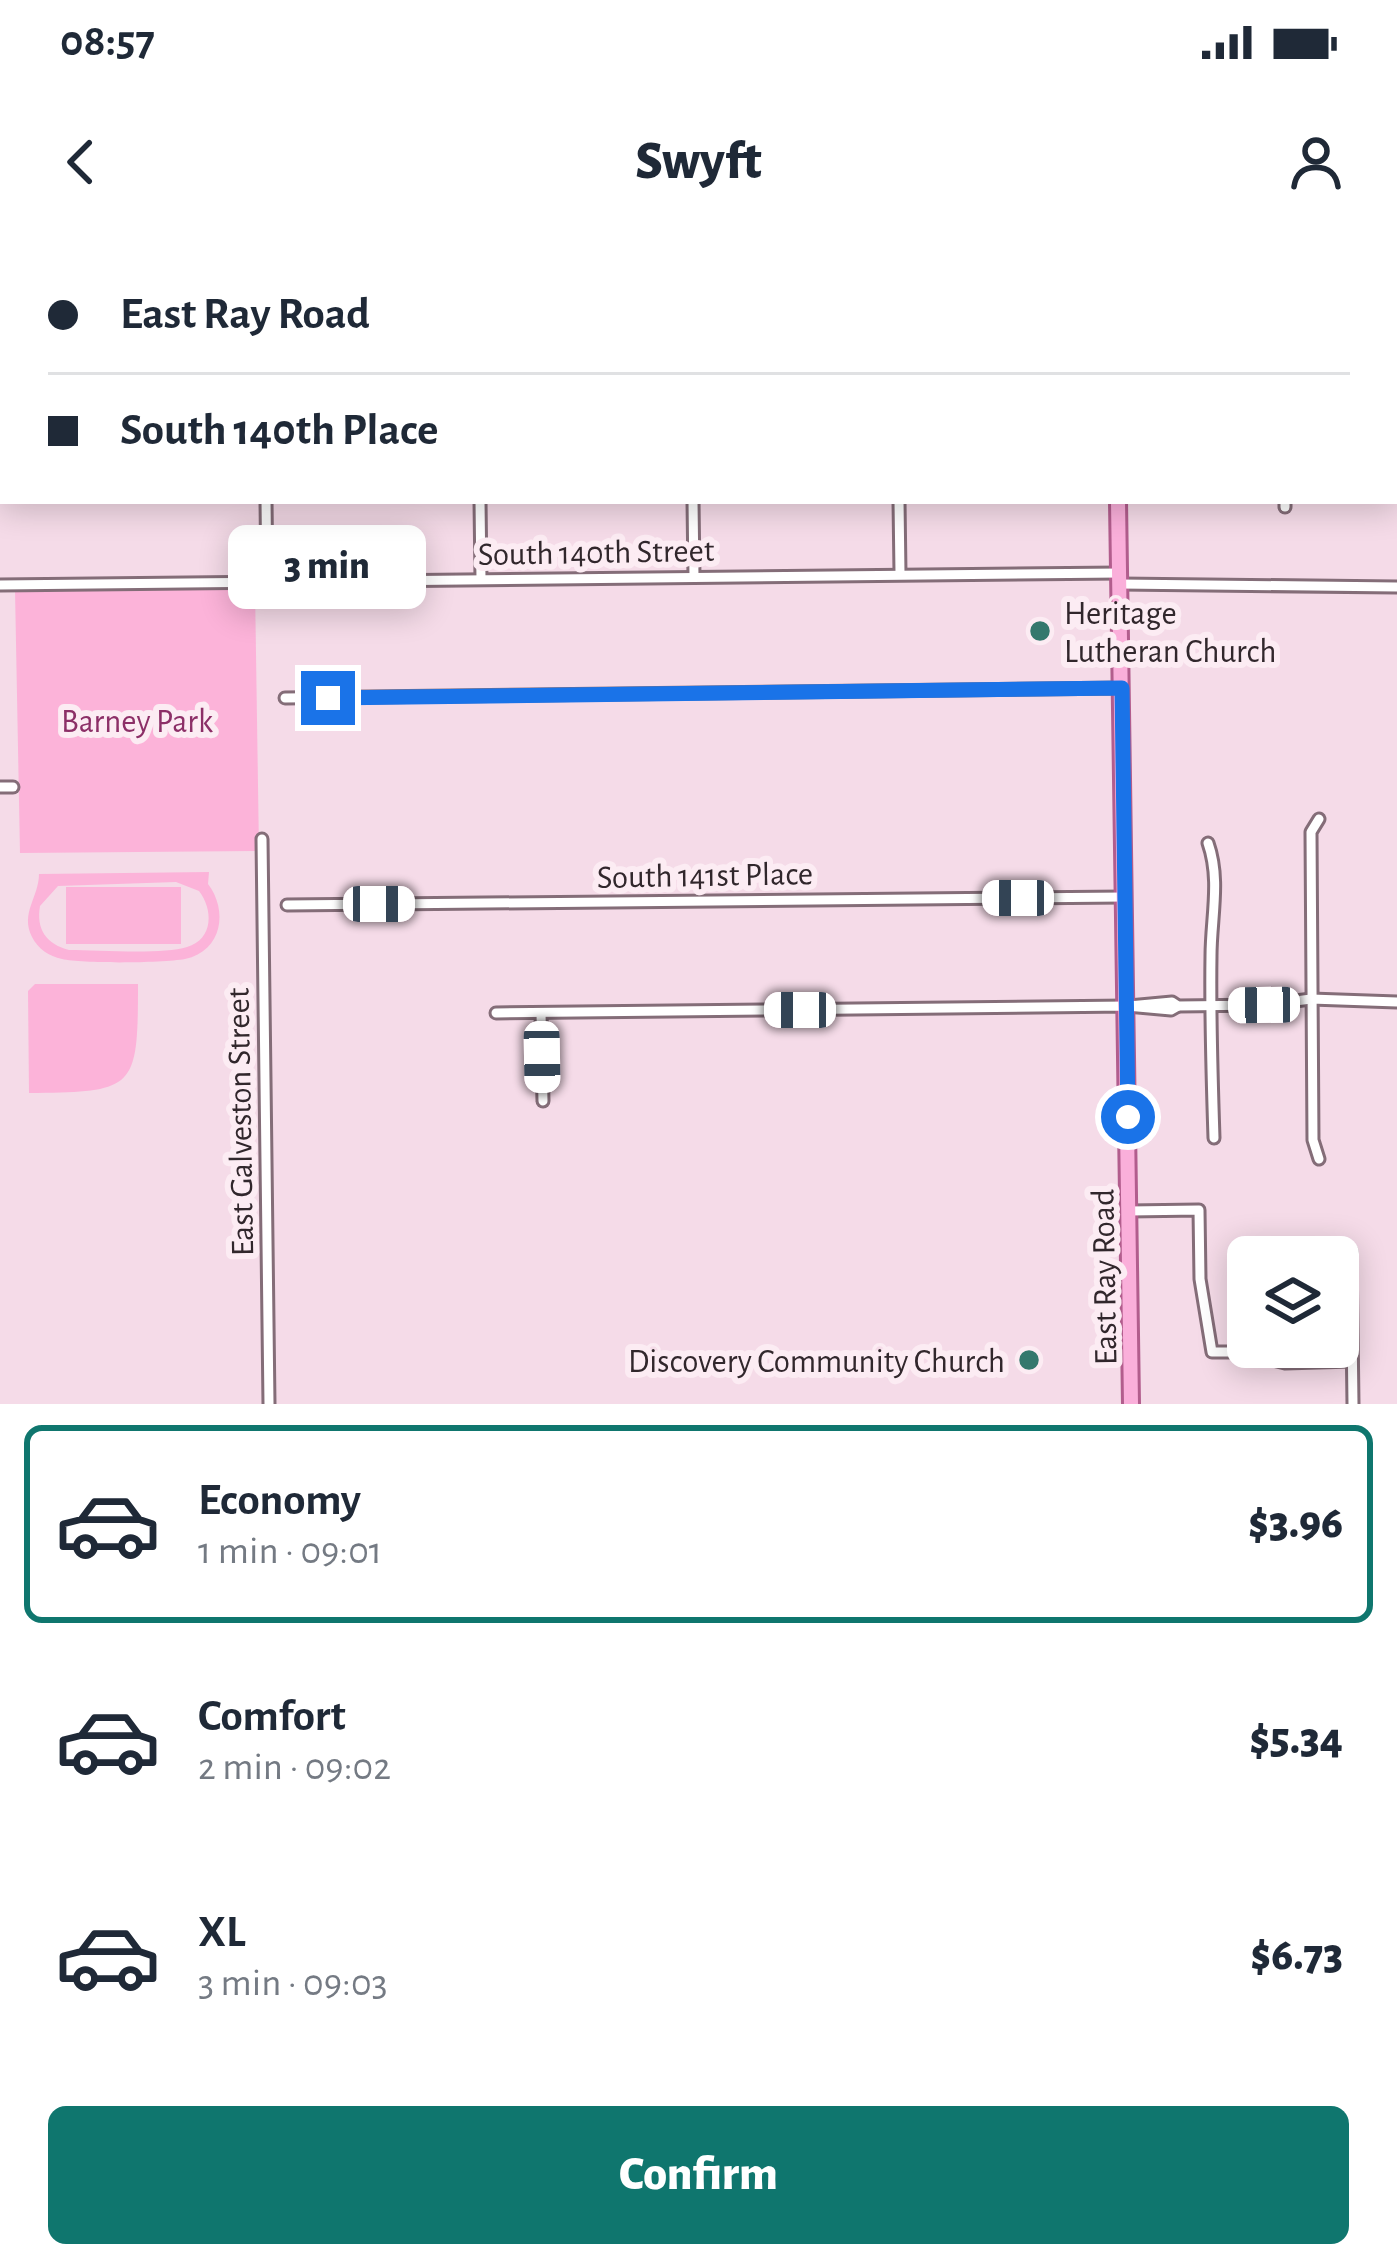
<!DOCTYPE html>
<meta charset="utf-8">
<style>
:root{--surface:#fff;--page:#f2f2f3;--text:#1f2937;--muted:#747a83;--line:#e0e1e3;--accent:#0f766e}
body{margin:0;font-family:"Alegreya Sans",sans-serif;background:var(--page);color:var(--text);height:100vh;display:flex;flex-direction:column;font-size:45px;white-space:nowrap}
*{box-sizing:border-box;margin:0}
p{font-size:39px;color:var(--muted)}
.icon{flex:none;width:66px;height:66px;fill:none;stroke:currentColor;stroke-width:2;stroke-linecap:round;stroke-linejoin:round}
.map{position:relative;height:1164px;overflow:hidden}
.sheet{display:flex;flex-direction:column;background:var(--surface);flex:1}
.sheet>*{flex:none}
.top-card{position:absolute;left:0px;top:0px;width:1398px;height:264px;box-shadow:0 6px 30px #0003;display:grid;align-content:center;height:264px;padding:0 48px;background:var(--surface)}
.buttons{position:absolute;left:1227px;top:996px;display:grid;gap:24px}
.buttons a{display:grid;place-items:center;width:132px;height:132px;border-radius:18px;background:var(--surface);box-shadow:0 6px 30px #0003;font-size:60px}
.end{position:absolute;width:54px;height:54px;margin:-27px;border:15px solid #1a73e8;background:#fff;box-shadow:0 0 0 6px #fff}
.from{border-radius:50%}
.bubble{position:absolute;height:84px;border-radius:18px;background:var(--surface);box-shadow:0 6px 30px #0003;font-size:39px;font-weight:800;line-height:84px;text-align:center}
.car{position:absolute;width:36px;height:72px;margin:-36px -18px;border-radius:15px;box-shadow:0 0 9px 3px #0007;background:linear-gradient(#fff 24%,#345 0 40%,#fff 0 76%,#345 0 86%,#fff 0)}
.top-card b{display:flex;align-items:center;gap:42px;height:114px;font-size:45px}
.top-card b+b{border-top:3px solid var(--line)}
.top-card i{width:30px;height:30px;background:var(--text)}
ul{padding:21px 0 0;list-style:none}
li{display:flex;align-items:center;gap:36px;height:198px;margin:0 24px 18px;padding:0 24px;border:6px solid transparent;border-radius:18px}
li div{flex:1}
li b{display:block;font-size:45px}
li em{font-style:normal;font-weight:800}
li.current{border-color:var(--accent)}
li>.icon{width:108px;height:108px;stroke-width:1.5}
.cta{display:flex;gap:24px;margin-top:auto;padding:24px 48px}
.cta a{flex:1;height:138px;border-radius:18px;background:var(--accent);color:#fff;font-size:48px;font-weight:800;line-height:138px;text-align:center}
.status{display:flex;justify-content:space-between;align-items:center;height:84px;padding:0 60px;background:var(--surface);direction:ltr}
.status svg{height:33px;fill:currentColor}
header{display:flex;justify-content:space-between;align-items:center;height:156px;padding:0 48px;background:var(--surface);font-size:54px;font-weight:800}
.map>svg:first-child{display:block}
</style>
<div class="status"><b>08:57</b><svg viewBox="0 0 49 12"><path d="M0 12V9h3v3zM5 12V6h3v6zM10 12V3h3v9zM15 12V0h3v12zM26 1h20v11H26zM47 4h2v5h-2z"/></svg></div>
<header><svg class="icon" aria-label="back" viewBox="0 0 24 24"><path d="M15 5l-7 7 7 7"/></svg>Swyft<svg class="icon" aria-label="person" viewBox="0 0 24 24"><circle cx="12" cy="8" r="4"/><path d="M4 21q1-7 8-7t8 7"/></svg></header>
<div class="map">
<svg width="1397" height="1164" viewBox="0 0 1397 1164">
<rect width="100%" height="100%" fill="#f5dbe8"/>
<g fill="#fcb3d9" fill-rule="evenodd">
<path d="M255,347l4,264 -239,2 -5,-263z"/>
<path d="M209,632l-1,12c20,26 15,67 -23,75 -22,4 -101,5 -123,0 -13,-3 -24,-10 -30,-22 -12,-24 7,-40 7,-63zM176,642l23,9c14,18 15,48 -12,56 -25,8 -89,3 -118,3 -23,-6 -33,-21 -29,-44l18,-20z"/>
<rect x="66" y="647" width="115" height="57"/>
<path d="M35,744h103c0,106 -3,108 -109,109l-1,-102z"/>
</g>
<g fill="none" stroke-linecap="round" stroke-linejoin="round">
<defs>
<g id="minor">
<path d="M263,0v3"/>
<path d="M477,0v3"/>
<path d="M690,0v3"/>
<path d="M896,0v3"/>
<path d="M1191,0v3"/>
<path d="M1282,0v3"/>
<path d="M1368,0v3"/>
<path d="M1395,119h2"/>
<path d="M1395,225h2"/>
<path d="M266,261l1,82"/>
<path d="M480,261l1,78"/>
<path d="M693,261l1,76"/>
<path d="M899,261l1,72"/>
<path d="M1285,261v6"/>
<path d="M1120,344l277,3"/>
<path d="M0,345l1120,-12"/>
<path d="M285,458l837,-10"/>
<path d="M0,547h13"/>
<path d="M1319,579l-8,13 2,308 6,19"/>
<path d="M262,599l7,565"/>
<path d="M1208,603c13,37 3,75 3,113 -1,61 1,121 3,182"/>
<path d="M287,665l837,-8"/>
<path d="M1129,766l43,-4 6,4 86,-1 47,-6 86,3"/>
<path d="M496,773l631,-7 44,4 7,-4"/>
<path d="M541,773l2,88"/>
<path d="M1129,971l70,-1 1,69 12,73h27l46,11 67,-2"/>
<path d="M1264,1017v-4l87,-2 2,153"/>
</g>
<g id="primary">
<path d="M1117,0v3"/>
<path d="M1118,261l13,903"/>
</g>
</defs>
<use href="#minor" stroke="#846d78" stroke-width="15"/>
<use href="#primary" stroke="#b25d8d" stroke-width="20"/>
<use href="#minor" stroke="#fff" stroke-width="9"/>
<use href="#primary" stroke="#faafda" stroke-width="14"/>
</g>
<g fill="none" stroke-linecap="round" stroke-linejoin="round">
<path stroke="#1a73e8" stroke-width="15" d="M328,458l794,-10 6,429"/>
</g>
<g fill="#34786d" stroke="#fcecf3" stroke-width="4.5">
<circle cx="1040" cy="391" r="12"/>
<circle cx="1029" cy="1120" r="12"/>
</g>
<g text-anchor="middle" stroke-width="12" stroke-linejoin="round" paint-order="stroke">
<g font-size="33" fill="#31272c" stroke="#fcecf3">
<text transform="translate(596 311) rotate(-1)" y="12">South 140th Street</text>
<text transform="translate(705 634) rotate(-1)" y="12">South 141st Place</text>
<text transform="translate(239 882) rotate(-91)" y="12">East Galveston Street</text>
<text transform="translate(1103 1037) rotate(-91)" y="12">East Ray Road</text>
</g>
<g font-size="33" fill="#31272c" stroke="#fcecf3" text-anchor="start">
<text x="1064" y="384">Heritage<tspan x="1064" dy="38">Lutheran Church</tspan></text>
<text x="1005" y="1132" text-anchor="end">Discovery Community Church</text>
</g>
<g font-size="33" fill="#8c2f67" stroke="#fcecf3">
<text x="137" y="492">Barney Park</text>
</g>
</g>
</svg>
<div class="buttons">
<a><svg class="icon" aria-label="layers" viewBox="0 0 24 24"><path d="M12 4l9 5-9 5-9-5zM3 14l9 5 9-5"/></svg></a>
</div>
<i class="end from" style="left:1128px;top:877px"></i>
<i class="end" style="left:328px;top:458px"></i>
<div class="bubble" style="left:228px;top:285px;width:198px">3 min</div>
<i class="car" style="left:1018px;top:658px;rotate:270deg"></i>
<i class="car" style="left:379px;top:664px;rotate:90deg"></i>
<i class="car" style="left:1264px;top:765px;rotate:269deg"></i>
<i class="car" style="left:800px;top:770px;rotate:270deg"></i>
<i class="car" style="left:542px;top:817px;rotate:179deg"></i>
<div class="top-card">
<b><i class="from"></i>East Ray Road</b>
<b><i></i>South 140th Place</b>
</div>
</div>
<section class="sheet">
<ul>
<li class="current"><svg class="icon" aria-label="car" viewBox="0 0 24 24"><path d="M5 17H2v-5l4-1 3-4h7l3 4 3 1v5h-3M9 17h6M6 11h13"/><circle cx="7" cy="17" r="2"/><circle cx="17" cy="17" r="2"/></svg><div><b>Economy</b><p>1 min · 09:01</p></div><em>$3.96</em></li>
<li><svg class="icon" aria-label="car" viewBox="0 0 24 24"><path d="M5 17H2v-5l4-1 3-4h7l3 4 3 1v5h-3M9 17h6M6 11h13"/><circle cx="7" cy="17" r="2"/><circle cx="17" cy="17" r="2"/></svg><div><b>Comfort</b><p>2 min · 09:02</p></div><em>$5.34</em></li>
<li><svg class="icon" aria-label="car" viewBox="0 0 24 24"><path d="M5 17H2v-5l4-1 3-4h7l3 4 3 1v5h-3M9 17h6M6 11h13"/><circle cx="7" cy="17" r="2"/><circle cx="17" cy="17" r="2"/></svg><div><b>XL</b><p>3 min · 09:03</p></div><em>$6.73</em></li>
</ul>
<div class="cta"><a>Confirm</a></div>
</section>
